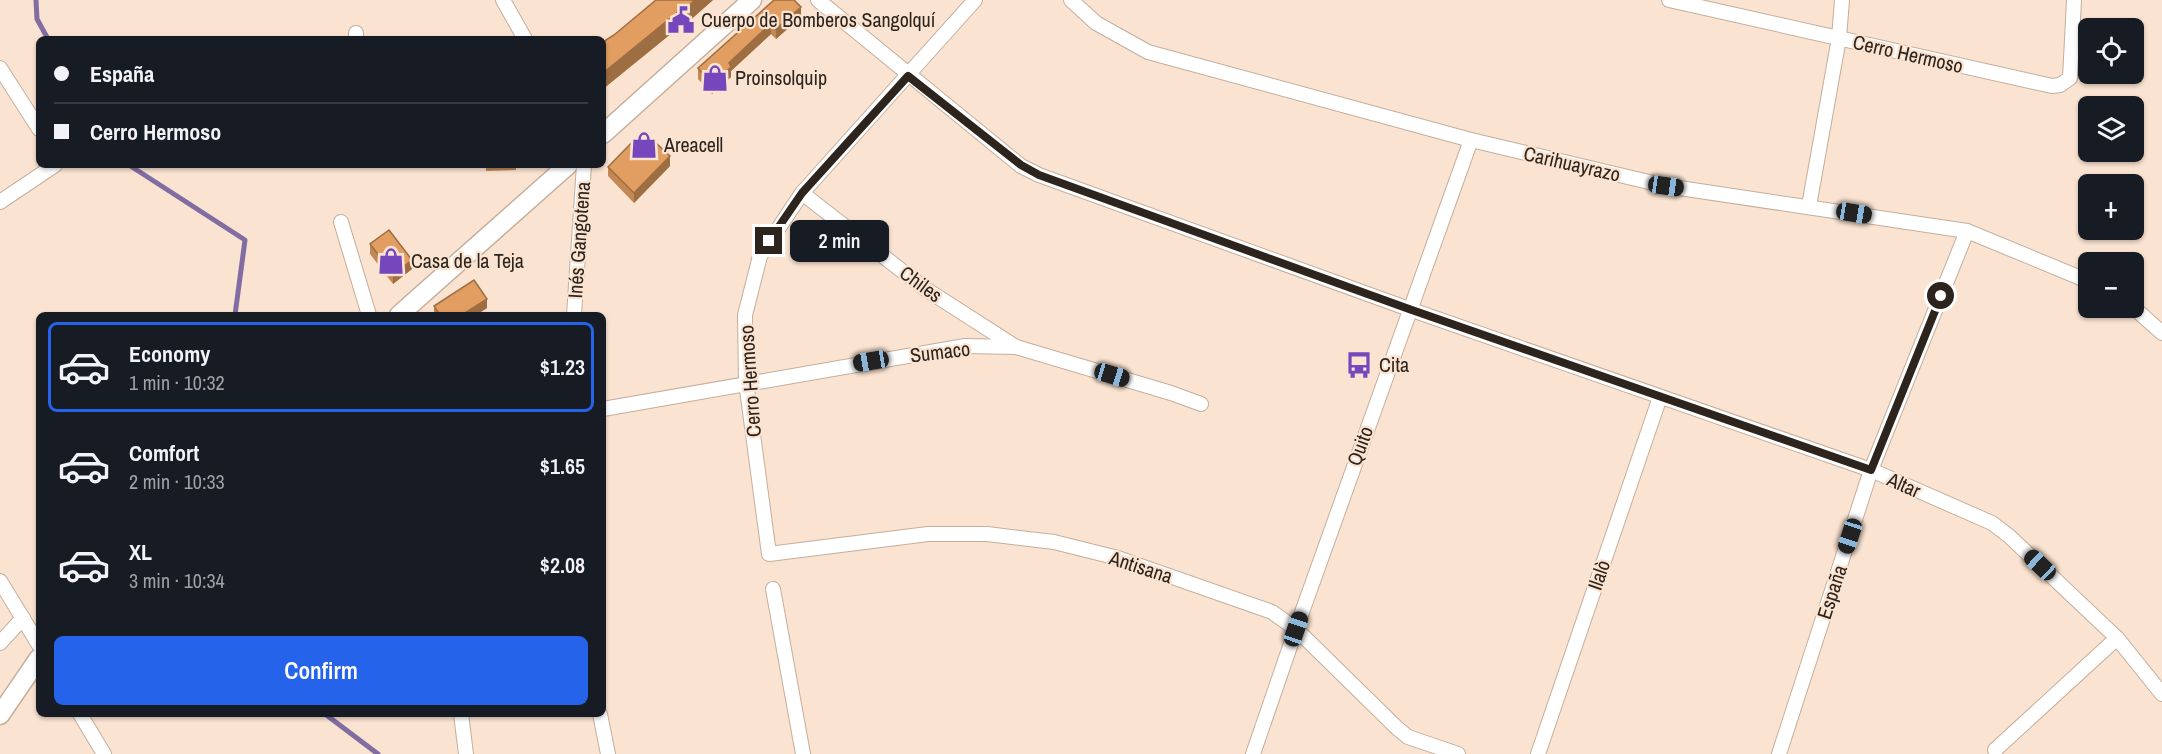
<!DOCTYPE html>
<meta charset="utf-8">
<style>
:root{--surface:#171b24;--page:#242831;--text:#f1f3f6;--muted:#9ea1a6;--line:#363941;--accent:#2563eb}
body{margin:0;font-family:"Archivo Narrow",sans-serif;background:var(--page);color:var(--text);height:100vh;display:flex;flex-direction:column;font-size:22px;white-space:nowrap}
*{box-sizing:border-box;margin:0}
p{font-size:20px;color:var(--muted)}
.icon{flex:none;width:33px;height:33px;fill:none;stroke:currentColor;stroke-width:2;stroke-linecap:round;stroke-linejoin:round}
.map{position:relative;flex:1;overflow:hidden}
.details{position:absolute;left:36px;top:312px;width:570px;height:405px;display:flex;flex-direction:column;background:var(--surface);border-radius:9px;box-shadow:0 2px 4px #0004}
.details>*{flex:none}
.banner{position:absolute;left:36px;top:36px;width:570px;height:132px;border-radius:9px;box-shadow:0 2px 4px #0004;display:grid;align-content:center;height:132px;padding:0 18px;background:var(--surface)}
.fabs{position:absolute;left:2078px;top:18px;display:grid;gap:12px}
.fabs a{display:grid;place-items:center;width:66px;height:66px;border-radius:9px;background:var(--surface);box-shadow:0 2px 4px #0004;font-size:30px}
.end{position:absolute;width:27px;height:27px;margin:-14px;border:8px solid #2d241d;background:#fff;box-shadow:0 0 0 3px #fff}
.from{border-radius:50%}
.bubble{position:absolute;height:42px;border-radius:9px;background:var(--surface);box-shadow:0 2px 4px #0004;font-size:20px;font-weight:600;line-height:42px;text-align:center}
.car{position:absolute;width:18px;height:36px;margin:-18px -9px;border-radius:8px;box-shadow:0 0 4px 2px #0007;background:linear-gradient(#222 24%,#8ab4d8 0 40%,#222 0 76%,#8ab4d8 0 86%,#222 0)}
.banner b{display:flex;align-items:center;gap:21px;height:57px;font-size:22px}
.banner b+b{border-top:2px solid var(--line)}
.banner i{width:15px;height:15px;background:var(--text)}
ul{padding:10px 0 0;list-style:none}
li{display:flex;align-items:center;gap:18px;height:90px;margin:0 12px 9px;padding:0 6px;border:3px solid transparent;border-radius:9px}
li div{flex:1}
li b{display:block;font-size:22px}
li em{font-style:normal;font-weight:600}
li.active{border-color:var(--accent)}
li>.icon{width:54px;height:54px;stroke-width:1.5}
.button{display:flex;gap:12px;margin-top:auto;padding:12px 18px}
.button a{flex:1;height:69px;border-radius:9px;background:var(--accent);color:#fff;font-size:24px;font-weight:600;line-height:69px;text-align:center}
.map>svg:first-child{display:block}
</style>
<div class="map">
<svg width="2162" height="754" viewBox="0 0 2162 754">
<rect width="100%" height="100%" fill="#fae3d1"/>
<g fill="none" stroke-linecap="round" stroke-linejoin="round">
<g stroke="#816da1" stroke-width="5">
<path d="M36,0l1,19 11,20"/>
<path d="M129,165l116,75 -10,75"/>
<path d="M325,714l53,40"/>
</g>
<defs>
<g id="street">
<path d="M503,0l22,39"/>
<path d="M818,0l203,166 18,9 370,134 462,161 121,53 17,13 108,102 45,56"/>
<path d="M975,0l-173,193 -42,63 -15,59 1,67 23,172 159,-20h59l67,8 64,16 154,54 24,17 101,99 11,9 50,17"/>
<path d="M1071,0l25,23 52,29 323,88 195,46 301,45 121,50"/>
<path d="M1669,0l383,86 8,-1 10,-7 4,-78"/>
<path d="M356,33v6"/>
<path d="M0,68l39,61"/>
<path d="M802,193l122,95 92,59"/>
<path d="M0,202l55,-37"/>
<path d="M1809,206l30,-168 3,-38"/>
<path d="M341,222l28,93"/>
<path d="M2133,307l29,26"/>
<path d="M574,315l10,-150"/>
<path d="M603,409l362,-63 51,1 155,46 30,11"/>
<path d="M0,581l39,64"/>
<path d="M773,589l30,165"/>
<path d="M0,643l23,-25"/>
<path d="M80,714l24,40"/>
<path d="M461,714l5,40"/>
<path d="M600,714l8,40"/>
<path d="M1995,750l122,-112"/>
<path d="M1253,754l43,-125 175,-489"/>
<path d="M1538,754l122,-357"/>
<path d="M1779,754l92,-284 96,-239"/>
</g>
<g id="secondary">
<path d="M603,134l149,-134"/>
<path d="M399,315l169,-150"/>
<path d="M0,715l39,-57"/>
</g>
</defs>
<use href="#street" stroke="#c4ae9c" stroke-width="16"/>
<use href="#secondary" stroke="#c4ae9c" stroke-width="21"/>
<use href="#street" stroke="#fff" stroke-width="14"/>
<use href="#secondary" stroke="#fff" stroke-width="18"/>
</g>
<g fill="#c28753">
<path d="M713,0l-34,30 -1,-2 -75,61v-47l11,-7z"/>
<path d="M774,0l27,17 -25,22 -5,-5 -40,37v6l-19,17 -14,-15v-11z"/>
<path d="M486,165h30v5l-30,1z"/>
<path d="M670,166l-36,37 -26,-27v-9z"/>
<path d="M370,244l42,25 -19,15 -23,-30z"/>
<path d="M434,306l53,2 -11,7h-42z"/>
</g>
<g fill="#9e6e43">
<path d="M695,0h18l-34,30v-16z"/>
<path d="M801,7v10l-25,22v-10z"/>
<path d="M678,12v16l-75,61v-16z"/>
<path d="M771,23v11l-40,37v6l-19,17v-10l17,-21z"/>
<path d="M670,156v10l-36,37v-10z"/>
<path d="M412,260v9l-19,15v-10z"/>
<path d="M487,299v9l-11,7h-14z"/>
</g>
<g fill="#e29d60" stroke="#9e6e43" stroke-width="1.5">
<path d="M656,0h39l-16,14 -1,-2 -75,61v-31l11,-7z"/>
<path d="M774,0h20l7,7 -25,22 -5,-6 -42,40 2,4 -19,17 -14,-16z"/>
<path d="M643,131l27,25 -36,37 -26,-26z"/>
<path d="M389,230l23,30 -19,14 -23,-30z"/>
<path d="M474,280l13,19 -25,16h-22l-6,-9z"/>
</g>
<g fill="none" stroke-linecap="round" stroke-linejoin="round">
<path stroke="#2d241d" stroke-width="8" d="M769,241l33,-48 106,-117 113,89 18,10 370,134 462,161 70,-174"/>
</g>
<defs>
<symbol id="civic-bare" viewBox="-9 -9 18 18"><path d="M-.6-6.5H3V-4.5H.6V-3L4-1V1h2V6H-6V1h2V-1L-.6-3ZM-1.2 2.5V6h2.4V2.5Z" fill="#7646bd" stroke="#fae3d1" stroke-width="2.5" paint-order="stroke"/></symbol>
<symbol id="shop-bare" viewBox="-9 -9 18 18"><path d="M-5-2.5h2.3a2.7 3.5 0 0 1 5.4 0H5L5.5 6h-11ZM-1.5-2.5h3a1.5 2.3 0 0 0-3 0Z" fill="#7646bd" stroke="#fae3d1" stroke-width="2.5" paint-order="stroke"/></symbol>
<symbol id="bus-bare" viewBox="-9 -9 18 18"><path d="M-5-6H5V4H4V6H2V4H-2V6H-4V4H-5ZM-3.5-4V0h7V-4ZM-3.5 1.2v1.5H-2V1.2ZM2 1.2v1.5H3.5V1.2Z" fill="#7646bd" stroke="#fae3d1" stroke-width="2.5" paint-order="stroke"/></symbol>
</defs>
<g fill-rule="evenodd">
<use href="#civic-bare" x="662" y="1" width="38" height="38"/>
<use href="#shop-bare" x="696" y="59" width="38" height="38"/>
<use href="#shop-bare" x="625" y="126" width="38" height="38"/>
<use href="#shop-bare" x="372" y="242" width="38" height="38"/>
<use href="#bus-bare" x="1340" y="346" width="38" height="38"/>
</g>
<g text-anchor="middle" stroke-width="4.5" stroke-linejoin="round" paint-order="stroke">
<g font-size="20" fill="#2d241d" stroke="#fae3d1" text-anchor="start">
<text x="701" y="27">Cuerpo de Bomberos Sangolquí</text>
<text x="735" y="85">Proinsolquip</text>
<text x="664" y="152">Areacell</text>
<text x="411" y="268">Casa de la Teja</text>
<text x="1379" y="372">Cita</text>
</g>
<g font-size="20" fill="#2d241d" stroke="#fae3d1">
<text transform="translate(1908 54) rotate(13)" y="7">Cerro Hermoso</text>
<text transform="translate(1572 164) rotate(13)" y="7">Carihuayrazo</text>
<text transform="translate(579 240) rotate(-86)" y="7">Inés Gangotena</text>
<text transform="translate(921 284) rotate(36)" y="7">Chiles</text>
<text transform="translate(940 352) rotate(-7)" y="7">Sumaco</text>
<text transform="translate(750 381) rotate(-94)" y="7">Cerro Hermoso</text>
<text transform="translate(1360 446) rotate(-70)" y="7">Quito</text>
<text transform="translate(1904 485) rotate(24)" y="7">Altar</text>
<text transform="translate(1141 567) rotate(18)" y="7">Antisana</text>
<text transform="translate(1599 575) rotate(-71)" y="7">Ilalò</text>
<text transform="translate(1832 592) rotate(-72)" y="7">España</text>
</g>
</g>
</svg>
<div class="fabs">
<a><svg class="icon" aria-label="locate" viewBox="0 0 24 24"><circle cx="12" cy="12" r="6"/><path d="M12 2v4M12 18v4M2 12h4M18 12h4"/></svg></a>
<a><svg class="icon" aria-label="layers" viewBox="0 0 24 24"><path d="M12 4l9 5-9 5-9-5zM3 14l9 5 9-5"/></svg></a>
<a>+</a>
<a>−</a>
</div>
<i class="end from" style="left:1941px;top:296px"></i>
<i class="end" style="left:769px;top:241px"></i>
<div class="bubble" style="left:790px;top:220px;width:99px">2 min</div>
<i class="car" style="left:1666px;top:186px;rotate:98deg"></i>
<i class="car" style="left:1854px;top:213px;rotate:99deg"></i>
<i class="car" style="left:871px;top:361px;rotate:261deg"></i>
<i class="car" style="left:1112px;top:375px;rotate:107deg"></i>
<i class="car" style="left:1850px;top:536px;rotate:198deg"></i>
<i class="car" style="left:2040px;top:565px;rotate:313deg"></i>
<i class="car" style="left:1296px;top:629px;rotate:19deg"></i>
<div class="banner">
<b><i class="from"></i>España</b>
<b><i></i>Cerro Hermoso</b>
</div>
<section class="details">
<ul>
<li class="active"><svg class="icon" aria-label="car" viewBox="0 0 24 24"><path d="M5 17H2v-5l4-1 3-4h7l3 4 3 1v5h-3M9 17h6M6 11h13"/><circle cx="7" cy="17" r="2"/><circle cx="17" cy="17" r="2"/></svg><div><b>Economy</b><p>1 min · 10:32</p></div><em>$1.23</em></li>
<li><svg class="icon" aria-label="car" viewBox="0 0 24 24"><path d="M5 17H2v-5l4-1 3-4h7l3 4 3 1v5h-3M9 17h6M6 11h13"/><circle cx="7" cy="17" r="2"/><circle cx="17" cy="17" r="2"/></svg><div><b>Comfort</b><p>2 min · 10:33</p></div><em>$1.65</em></li>
<li><svg class="icon" aria-label="car" viewBox="0 0 24 24"><path d="M5 17H2v-5l4-1 3-4h7l3 4 3 1v5h-3M9 17h6M6 11h13"/><circle cx="7" cy="17" r="2"/><circle cx="17" cy="17" r="2"/></svg><div><b>XL</b><p>3 min · 10:34</p></div><em>$2.08</em></li>
</ul>
<div class="button"><a>Confirm</a></div>
</section>
</div>
